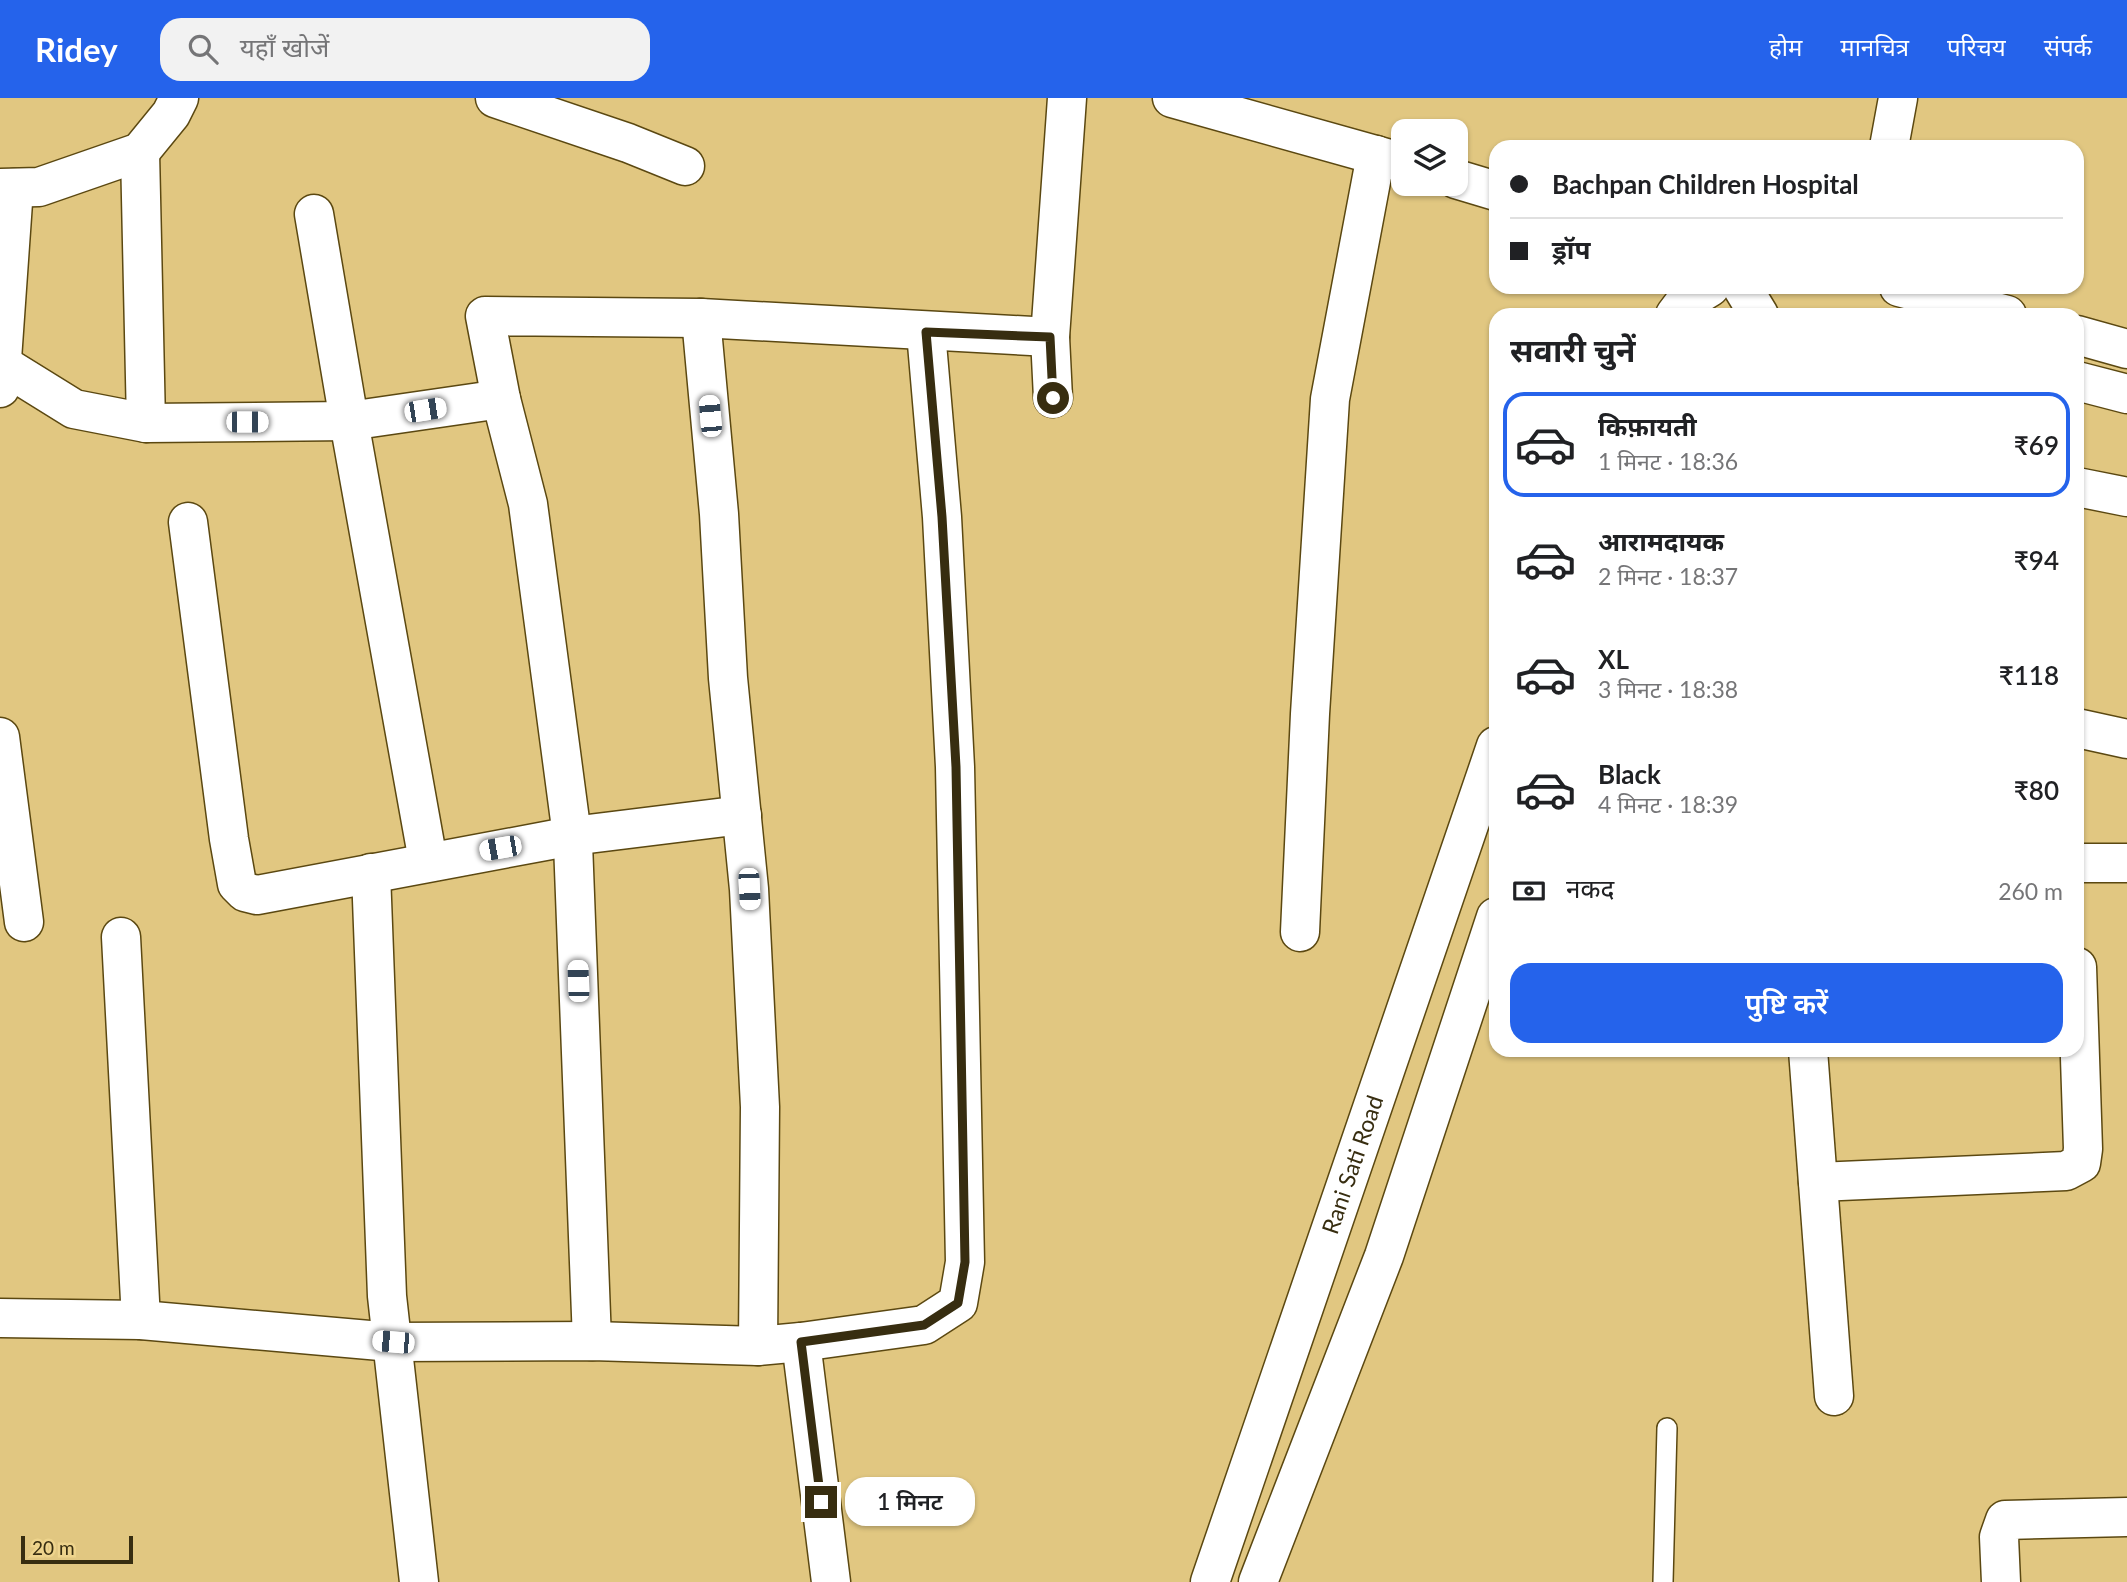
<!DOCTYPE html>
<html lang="hi">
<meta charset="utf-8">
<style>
:root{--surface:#fff;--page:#f2f2f2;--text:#202124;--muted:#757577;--line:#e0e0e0;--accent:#2563eb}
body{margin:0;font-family:Lato,"Noto Sans Devanagari",sans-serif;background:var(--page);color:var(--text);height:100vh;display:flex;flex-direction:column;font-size:26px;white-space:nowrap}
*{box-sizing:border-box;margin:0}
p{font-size:23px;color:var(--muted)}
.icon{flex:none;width:38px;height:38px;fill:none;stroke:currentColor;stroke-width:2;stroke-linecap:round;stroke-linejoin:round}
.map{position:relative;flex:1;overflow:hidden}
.sheet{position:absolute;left:1489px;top:210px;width:595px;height:749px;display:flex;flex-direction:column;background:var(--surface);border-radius:21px;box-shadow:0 2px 5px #0004}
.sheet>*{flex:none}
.hud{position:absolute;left:1489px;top:42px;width:595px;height:154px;border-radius:21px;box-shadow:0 2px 5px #0004;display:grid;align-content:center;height:154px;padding:0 21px;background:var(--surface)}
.fabs{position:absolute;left:1391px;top:21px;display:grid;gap:14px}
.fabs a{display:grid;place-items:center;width:77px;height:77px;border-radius:14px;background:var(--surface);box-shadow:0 2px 5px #0004;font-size:35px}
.scale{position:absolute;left:21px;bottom:18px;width:112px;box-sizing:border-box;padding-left:7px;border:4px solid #372d10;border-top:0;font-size:19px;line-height:24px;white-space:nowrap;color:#372d10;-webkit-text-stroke:5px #eed48d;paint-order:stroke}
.end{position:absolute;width:32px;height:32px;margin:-16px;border:9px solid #372d10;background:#fff;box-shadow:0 0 0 4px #fff}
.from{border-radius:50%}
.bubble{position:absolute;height:49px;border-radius:21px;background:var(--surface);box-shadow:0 2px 5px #0004;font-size:23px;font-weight:600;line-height:49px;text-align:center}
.car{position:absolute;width:21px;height:42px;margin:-21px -10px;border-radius:9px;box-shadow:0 0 5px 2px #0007;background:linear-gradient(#fff 24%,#345 0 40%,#fff 0 76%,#345 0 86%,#fff 0)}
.hud b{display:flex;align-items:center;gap:24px;height:66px;font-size:26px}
.hud b+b{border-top:2px solid var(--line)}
.hud i{width:18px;height:18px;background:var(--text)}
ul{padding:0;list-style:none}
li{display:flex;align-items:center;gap:21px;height:105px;margin:0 14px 10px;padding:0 7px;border:4px solid transparent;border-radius:21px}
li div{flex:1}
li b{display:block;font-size:26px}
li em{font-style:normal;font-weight:600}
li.selected{border-color:var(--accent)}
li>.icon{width:63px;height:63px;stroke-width:1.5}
h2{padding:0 21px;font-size:32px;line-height:84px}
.pay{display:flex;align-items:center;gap:18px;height:77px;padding:0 21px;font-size:26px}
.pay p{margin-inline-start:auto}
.primary-button{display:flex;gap:14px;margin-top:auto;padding:14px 21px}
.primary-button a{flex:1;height:80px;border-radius:21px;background:var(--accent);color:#fff;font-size:28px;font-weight:600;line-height:80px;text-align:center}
header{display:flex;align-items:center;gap:42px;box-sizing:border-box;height:98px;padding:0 35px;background:var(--accent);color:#fff}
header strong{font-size:33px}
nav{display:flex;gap:38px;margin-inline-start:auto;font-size:24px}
.search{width:490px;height:63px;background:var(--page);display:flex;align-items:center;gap:18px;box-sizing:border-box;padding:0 24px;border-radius:21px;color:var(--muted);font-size:26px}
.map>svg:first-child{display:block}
</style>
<header>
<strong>Ridey</strong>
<div class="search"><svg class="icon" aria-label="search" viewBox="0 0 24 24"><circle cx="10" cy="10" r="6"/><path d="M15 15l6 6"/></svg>यहाँ खोजें</div>
<nav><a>होम</a><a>मानचित्र</a><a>परिचय</a><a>संपर्क</a></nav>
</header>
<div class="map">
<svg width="2127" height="1484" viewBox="0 0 2127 1484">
<rect width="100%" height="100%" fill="#e1c781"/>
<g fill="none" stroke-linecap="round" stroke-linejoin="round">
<defs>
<path id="service" d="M1663,1484l4,-154"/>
<g id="minor">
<path d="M495,0l133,45 57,23"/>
<path d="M1889,49l9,-49"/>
<path d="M140,54l6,271"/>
<path d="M0,90l39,-1 101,-35 31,-38 8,-16"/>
<path d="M314,116l38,224 76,423"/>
<path d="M701,220l18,196 9,164 21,211 11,218 -2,239"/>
<path d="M3,267l71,44 72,14 203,-2 152,-22"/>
<path d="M0,290l14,-200"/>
<path d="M1053,300l-3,-61 17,-239"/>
<path d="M2077,389l50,10"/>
<path d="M188,424l41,317 8,45 8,8 12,3 315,-59 170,-21"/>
<path d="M2077,630l50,11"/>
<path d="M0,639l24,185"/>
<path d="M2077,765h50"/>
<path d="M371,775l16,423 32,286"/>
<path d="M1300,834l10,-218 20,-315 46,-244"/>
<path d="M121,839l20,383"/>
<path d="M1808,952l26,346"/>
<path d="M1818,1084l248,-11 15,-8 2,-14 -6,-182"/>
<path d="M0,1220l141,2 251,22 200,-1 166,5 43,-4 123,-17 34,-22 7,-41 -10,-495 -13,-250 -16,-185"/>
<path d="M592,1243l-19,-498 -45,-339 -27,-105 -16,-83 216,2 349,19"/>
<path d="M801,1244l30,240"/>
<path d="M2001,1484l-2,-45 6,-17 122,-3"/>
</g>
<g id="tertiary">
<path d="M1172,0l232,65"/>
<path d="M1456,81l40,12"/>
<path d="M1742,189l17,28"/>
<path d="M1899,189l108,28"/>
<path d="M1675,217l9,-12 26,-16"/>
<path d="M2077,237l50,14"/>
<path d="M2077,283l50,13"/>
<path id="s1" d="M1210,1484l286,-836"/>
<path d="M1258,1484l126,-326 112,-339"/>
</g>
</defs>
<use href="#service" stroke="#5b4811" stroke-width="22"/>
<use href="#minor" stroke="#5b4811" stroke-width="41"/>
<use href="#tertiary" stroke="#5b4811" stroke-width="41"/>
<use href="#service" stroke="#fff" stroke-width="19"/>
<use href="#minor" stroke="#fff" stroke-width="38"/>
<use href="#tertiary" stroke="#fff" stroke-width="38"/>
</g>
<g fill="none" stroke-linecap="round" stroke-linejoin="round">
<path stroke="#372d10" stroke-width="9" d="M821,1404l-20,-160 123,-17 34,-22 7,-41 -9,-495 -14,-250 -16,-185 124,5 3,61"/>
</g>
<g text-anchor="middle" stroke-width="6" stroke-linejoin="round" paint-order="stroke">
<g font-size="23" fill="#372d10" stroke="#eed48d">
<text dy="8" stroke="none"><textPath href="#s1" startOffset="441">Rani Sati Road</textPath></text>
</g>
</g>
</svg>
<div class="fabs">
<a><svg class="icon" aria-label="layers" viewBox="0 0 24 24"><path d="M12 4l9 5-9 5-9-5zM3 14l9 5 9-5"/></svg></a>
</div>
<div class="scale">20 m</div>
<i class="end from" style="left:1053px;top:300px"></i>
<i class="end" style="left:821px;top:1404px"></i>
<div class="bubble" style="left:845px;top:1379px;width:130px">1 मिनट</div>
<i class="car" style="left:425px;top:312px;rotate:81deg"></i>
<i class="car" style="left:710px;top:318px;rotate:355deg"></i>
<i class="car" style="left:247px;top:324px;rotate:90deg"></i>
<i class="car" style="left:500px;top:750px;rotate:260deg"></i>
<i class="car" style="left:749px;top:791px;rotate:177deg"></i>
<i class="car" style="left:578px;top:883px;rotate:358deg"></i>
<i class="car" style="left:393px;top:1244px;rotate:275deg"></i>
<div class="hud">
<b><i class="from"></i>Bachpan Children Hospital</b>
<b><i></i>ड्रॉप</b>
</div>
<section class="sheet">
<h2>सवारी चुनें</h2>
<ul>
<li class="selected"><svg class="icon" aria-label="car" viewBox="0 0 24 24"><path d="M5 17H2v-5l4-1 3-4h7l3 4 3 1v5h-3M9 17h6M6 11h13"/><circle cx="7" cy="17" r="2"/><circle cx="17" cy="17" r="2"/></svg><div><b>किफ़ायती</b><p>1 मिनट · 18:36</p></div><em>₹69</em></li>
<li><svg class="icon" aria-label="car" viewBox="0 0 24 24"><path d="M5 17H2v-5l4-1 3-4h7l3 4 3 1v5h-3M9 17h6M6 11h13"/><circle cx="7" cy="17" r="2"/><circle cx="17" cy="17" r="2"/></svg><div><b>आरामदायक</b><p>2 मिनट · 18:37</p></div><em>₹94</em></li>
<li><svg class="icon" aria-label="car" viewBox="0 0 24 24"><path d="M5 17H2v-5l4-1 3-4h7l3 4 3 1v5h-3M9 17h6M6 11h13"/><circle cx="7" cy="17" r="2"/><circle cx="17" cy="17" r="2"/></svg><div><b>XL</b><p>3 मिनट · 18:38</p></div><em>₹118</em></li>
<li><svg class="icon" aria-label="car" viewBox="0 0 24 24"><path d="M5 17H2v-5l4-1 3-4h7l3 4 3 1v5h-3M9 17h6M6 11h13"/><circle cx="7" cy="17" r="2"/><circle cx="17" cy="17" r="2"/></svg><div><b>Black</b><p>4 मिनट · 18:39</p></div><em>₹80</em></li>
</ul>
<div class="pay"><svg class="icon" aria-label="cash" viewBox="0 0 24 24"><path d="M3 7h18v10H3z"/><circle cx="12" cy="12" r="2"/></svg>नकद<p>260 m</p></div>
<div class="primary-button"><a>पुष्टि करें</a></div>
</section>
</div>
